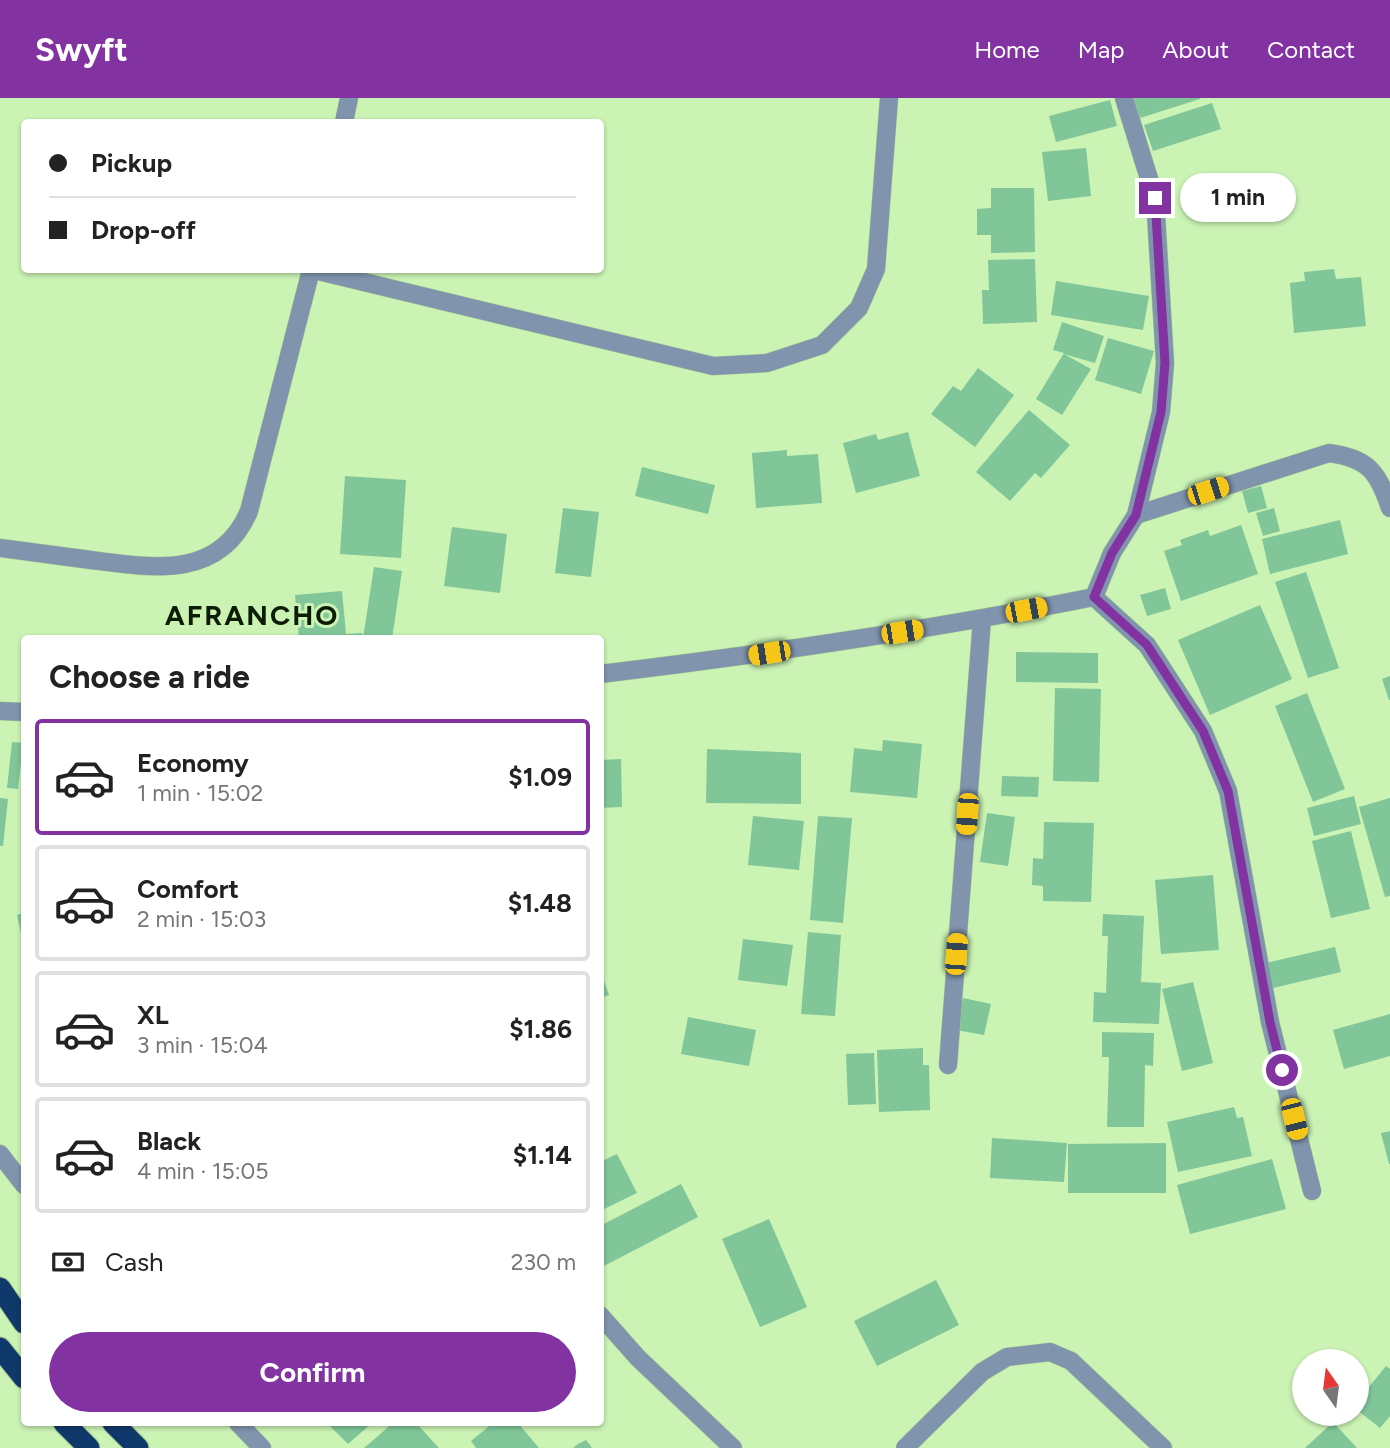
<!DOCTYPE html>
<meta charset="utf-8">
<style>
:root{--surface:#fff;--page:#f2f2f2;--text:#222;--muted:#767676;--line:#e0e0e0;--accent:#8232a1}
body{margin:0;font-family:Figtree,sans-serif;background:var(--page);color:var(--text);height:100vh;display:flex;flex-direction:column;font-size:26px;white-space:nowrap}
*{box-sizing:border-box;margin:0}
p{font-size:23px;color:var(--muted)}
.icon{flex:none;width:38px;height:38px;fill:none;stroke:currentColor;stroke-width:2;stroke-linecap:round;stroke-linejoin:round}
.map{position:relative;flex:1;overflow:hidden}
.drawer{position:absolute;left:21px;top:537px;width:583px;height:791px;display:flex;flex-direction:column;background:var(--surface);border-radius:7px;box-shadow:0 2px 5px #0004}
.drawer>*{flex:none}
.top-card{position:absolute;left:21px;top:21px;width:583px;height:154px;border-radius:7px;box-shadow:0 2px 5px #0004;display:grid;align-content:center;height:154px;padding:0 28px;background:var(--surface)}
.needle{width:46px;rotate:346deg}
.fabs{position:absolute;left:1292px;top:1251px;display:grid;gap:14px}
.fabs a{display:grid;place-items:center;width:77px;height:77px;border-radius:50%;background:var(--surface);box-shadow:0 2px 5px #0004;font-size:35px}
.end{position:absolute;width:32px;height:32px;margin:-16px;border:9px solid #8232a1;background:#fff;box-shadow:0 0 0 4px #fff}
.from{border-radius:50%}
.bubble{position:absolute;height:49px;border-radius:24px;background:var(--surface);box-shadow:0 2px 5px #0004;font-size:23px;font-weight:700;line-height:49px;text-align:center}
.car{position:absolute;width:21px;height:42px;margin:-21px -10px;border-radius:9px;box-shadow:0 0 5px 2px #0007;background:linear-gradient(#f5c518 24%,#345 0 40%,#f5c518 0 76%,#345 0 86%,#f5c518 0)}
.top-card b{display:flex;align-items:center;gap:24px;height:66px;font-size:26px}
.top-card b+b{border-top:2px solid var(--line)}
.top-card i{width:18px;height:18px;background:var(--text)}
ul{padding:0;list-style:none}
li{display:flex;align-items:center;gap:21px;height:116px;margin:0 14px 10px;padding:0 14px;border:4px solid var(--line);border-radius:7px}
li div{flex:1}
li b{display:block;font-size:26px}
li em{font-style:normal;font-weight:700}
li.active{border-color:var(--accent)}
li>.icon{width:63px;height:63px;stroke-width:1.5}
h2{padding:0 28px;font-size:32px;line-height:84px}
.pay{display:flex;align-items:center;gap:18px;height:77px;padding:0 28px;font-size:26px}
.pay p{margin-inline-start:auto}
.primary-button{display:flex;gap:14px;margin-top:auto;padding:14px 28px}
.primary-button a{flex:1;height:80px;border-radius:42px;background:var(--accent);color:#fff;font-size:28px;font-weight:700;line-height:80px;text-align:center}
header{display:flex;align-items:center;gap:42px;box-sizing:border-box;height:98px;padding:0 35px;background:var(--accent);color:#fff}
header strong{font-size:33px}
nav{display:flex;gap:38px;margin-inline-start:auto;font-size:24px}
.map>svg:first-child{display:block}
</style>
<header>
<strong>Swyft</strong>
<nav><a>Home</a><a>Map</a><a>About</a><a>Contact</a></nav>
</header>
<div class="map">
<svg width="1390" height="1350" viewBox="0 0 1390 1350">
<rect width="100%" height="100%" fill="#caf3b4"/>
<g fill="#80c699">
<path d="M1133,0h67v1l-60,19z"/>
<path d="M1110,2l7,26 -61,16 -7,-26z"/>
<path d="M1212,5l9,26 -68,22 -9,-26z"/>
<path d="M1086,50l5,48 -43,5 -6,-49z"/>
<path d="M991,90h43l1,64 -44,1v-18h-14v-26l14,-1z"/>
<path d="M1035,161l2,63 -54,2 -1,-34h7l-1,-30z"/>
<path d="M1334,171l2,10 25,-2 5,49 -72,7 -4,-50 15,-2 -1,-9z"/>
<path d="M1056,183l93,15 -6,34 -92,-15z"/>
<path d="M1062,224l42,14 -9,27 -31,-9 27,15 -29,46 -26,-16 28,-46 -11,-3z"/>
<path d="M1108,240l46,13 -13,43 -46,-14z"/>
<path d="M978,270l36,27 -39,52 -44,-33 22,-28 8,5z"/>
<path d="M1029,312l41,35 -29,33 -6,-5 -25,28 -34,-29z"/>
<path d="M908,334l12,44 -64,17 -13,-50 33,-9 2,6z"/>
<path d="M787,352v6l31,-2 4,49 -66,5 -4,-55z"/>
<path d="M642,369l73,18 -7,29 -73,-18z"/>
<path d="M345,378l61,4 -5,78 -61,-4z"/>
<path d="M1261,388l6,22 -19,5 -6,-22z"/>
<path d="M563,410l36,4 -8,65 -36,-4z"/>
<path d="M1274,410l6,23 -17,5 -7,-23z"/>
<path d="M1340,422l8,34 -78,20 -8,-35z"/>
<path d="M1241,427l17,49 -77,27 -17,-50 18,-6 -2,-5 28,-10 2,6z"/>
<path d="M452,429l55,7 -7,59 -56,-7z"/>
<path d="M374,469l28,4 -10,68 -29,-1z"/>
<path d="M1306,474l33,96 -31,10 -33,-96z"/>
<path d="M1165,490l6,21 -24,7 -7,-21z"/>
<path d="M342,493l4,43 16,-1 1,6h-64l-4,-44z"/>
<path d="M1260,507l32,74 -82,36 -32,-75z"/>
<path d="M1016,554l82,1v30l-82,-1z"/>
<path d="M1390,578v24h-1l-7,-21z"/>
<path d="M1055,590l46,1 -2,93 -46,-1z"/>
<path d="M1307,595l38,96 -32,13 -38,-96z"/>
<path d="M883,642l39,4 -5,54 -67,-6 4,-44 28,3z"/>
<path d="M12,644l11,1 -5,46 -11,-1z"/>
<path d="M707,651l94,4v51l-95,-1z"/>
<path d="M621,661l1,48 -22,1v-48z"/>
<path d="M1002,678l37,1 -1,20 -37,-1z"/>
<path d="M1354,698l7,28 -47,12 -7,-28z"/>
<path d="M0,700l8,1 -5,47h-3z"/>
<path d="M1390,700v98l-5,1 -26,-90z"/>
<path d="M987,715l28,4 -7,49 -28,-4z"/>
<path d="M753,718l51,5 -5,49 -51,-5z"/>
<path d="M818,718l34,2 -9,105 -33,-3z"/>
<path d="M1044,724l50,1 -3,79 -48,-1v-15l-11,-1 1,-27 10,1z"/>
<path d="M1351,733l19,78 -39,9 -19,-77z"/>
<path d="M1213,777l6,75 -58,4 -6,-74z"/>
<path d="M24,815v18l-3,2 -4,-18z"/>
<path d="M1103,816l41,2 -3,66 20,1 -2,41 -66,-2 1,-30 12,1 2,-57h-6z"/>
<path d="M808,834l33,3 -6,81 -34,-2z"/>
<path d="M743,841l50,6 -6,41 -49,-6z"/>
<path d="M1335,849l6,25 -68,16 -7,-25z"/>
<path d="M600,872l9,25 -9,3z"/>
<path d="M1193,884l20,81 -31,8 -20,-82z"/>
<path d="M963,900l28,6 -7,31 -28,-5z"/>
<path d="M1390,916v42l-46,13 -11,-39z"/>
<path d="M688,919l68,13 -7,36 -68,-12z"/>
<path d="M1102,934l52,1 -1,33 -8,-1 -1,62h-37l2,-70h-7z"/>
<path d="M923,950v17h6l1,45 -51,2 -2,-62z"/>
<path d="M874,955l2,51 -28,1 -2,-51z"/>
<path d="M1234,1009l3,11 6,-1 9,39 -74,16 -11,-50z"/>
<path d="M1390,1033v33h-1l-8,-31z"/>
<path d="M992,1040l75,5 -3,39 -74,-4z"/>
<path d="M1166,1045v50h-98v-49z"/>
<path d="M617,1056l20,39 -37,18v-49z"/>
<path d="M1272,1061l14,50 -96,25 -13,-49z"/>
<path d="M681,1086l17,33 -96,50 -2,-41z"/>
<path d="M769,1121l38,88 -47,20 -38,-88z"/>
<path d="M936,1182l23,45 -82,41 -23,-45z"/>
<path d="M1386,1268l4,3v47l-10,12 -24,-19v-6z"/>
<path d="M1333,1324l24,26h-52z"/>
<path d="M327,1325h45l-24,21z"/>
<path d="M393,1325h23l23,25h-75z"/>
<path d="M493,1325h25l21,25h-63l-5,-7z"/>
<path d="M586,1342l6,8h-19l5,-4z"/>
</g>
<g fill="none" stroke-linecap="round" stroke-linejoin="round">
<defs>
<g id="minor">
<path d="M344,24l5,-24"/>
<path d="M314,172l399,96 54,-3 55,-18 37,-37 17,-39 13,-171"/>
<path d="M1136,417l193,-62c39,5 49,19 61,55"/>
<path d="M0,450c30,4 60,8 91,12 61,8 129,20 158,-49l62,-241"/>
<path d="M1094,499l18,-44 24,-38 25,-103 4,-49 -10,-165 -31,-100"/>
<path d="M600,576c166,-20 330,-44 494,-77l53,48 56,86 25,60 42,231 42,169"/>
<path d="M0,613l24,1"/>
<path d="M948,967l34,-446"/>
<path d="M0,1056l24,31"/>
<path d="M600,1217l38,43 95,90"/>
<path d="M238,1325l24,25"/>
<path d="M905,1350l77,-76 25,-15 43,-5 21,9 92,87"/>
</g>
<g id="highway">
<path d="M0,1190l24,35"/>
<path d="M0,1250l24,30"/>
<path d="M64,1325l25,25"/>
<path d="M113,1325l25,25"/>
</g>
</defs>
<use href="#minor" stroke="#a8cc94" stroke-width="19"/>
<use href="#highway" stroke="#a8cc94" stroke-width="23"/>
<use href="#minor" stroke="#8194ad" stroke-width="18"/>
<use href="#highway" stroke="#0f396a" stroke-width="21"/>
</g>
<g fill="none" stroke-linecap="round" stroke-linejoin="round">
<path stroke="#8232a1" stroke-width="9" d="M1155,100l10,165 -4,49 -25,103 -24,38 -18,44 53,48 56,86 25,60 42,231 12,48"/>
</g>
<g text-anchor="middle" stroke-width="6" stroke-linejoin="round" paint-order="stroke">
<g font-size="28" font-weight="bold" letter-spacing="2" fill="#0d1c05" stroke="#caf3b4">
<text x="252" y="527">AFRANCHO</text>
</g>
</g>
</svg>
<div class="fabs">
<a><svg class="needle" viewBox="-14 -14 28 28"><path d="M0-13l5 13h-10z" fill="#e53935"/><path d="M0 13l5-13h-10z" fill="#767676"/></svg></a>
</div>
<i class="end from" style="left:1282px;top:972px"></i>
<i class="end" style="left:1155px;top:100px"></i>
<div class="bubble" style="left:1180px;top:75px;width:116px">1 min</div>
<i class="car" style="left:1208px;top:393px;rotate:72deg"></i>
<i class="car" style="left:1026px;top:512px;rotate:79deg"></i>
<i class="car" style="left:902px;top:534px;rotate:81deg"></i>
<i class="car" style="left:769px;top:555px;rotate:261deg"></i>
<i class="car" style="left:967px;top:716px;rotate:184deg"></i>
<i class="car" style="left:956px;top:856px;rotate:4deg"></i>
<i class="car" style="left:1294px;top:1021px;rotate:166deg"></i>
<div class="top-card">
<b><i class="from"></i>Pickup</b>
<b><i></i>Drop-off</b>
</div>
<section class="drawer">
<h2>Choose a ride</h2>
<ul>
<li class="active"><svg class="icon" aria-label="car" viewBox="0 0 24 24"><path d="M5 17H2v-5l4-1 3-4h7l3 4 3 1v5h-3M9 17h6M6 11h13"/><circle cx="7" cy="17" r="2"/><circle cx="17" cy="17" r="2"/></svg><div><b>Economy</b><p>1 min · 15:02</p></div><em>$1.09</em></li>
<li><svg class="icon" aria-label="car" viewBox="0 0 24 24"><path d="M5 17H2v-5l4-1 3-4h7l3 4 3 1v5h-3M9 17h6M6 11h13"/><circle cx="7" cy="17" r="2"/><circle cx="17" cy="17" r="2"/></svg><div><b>Comfort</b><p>2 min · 15:03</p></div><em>$1.48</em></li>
<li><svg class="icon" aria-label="car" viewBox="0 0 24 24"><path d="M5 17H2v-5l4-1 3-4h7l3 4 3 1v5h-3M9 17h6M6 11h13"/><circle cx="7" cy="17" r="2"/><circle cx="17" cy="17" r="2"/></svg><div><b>XL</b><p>3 min · 15:04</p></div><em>$1.86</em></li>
<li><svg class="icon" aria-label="car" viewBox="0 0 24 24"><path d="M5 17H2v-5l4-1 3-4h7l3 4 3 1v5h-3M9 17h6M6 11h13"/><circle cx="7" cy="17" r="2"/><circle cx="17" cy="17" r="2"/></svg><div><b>Black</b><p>4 min · 15:05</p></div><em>$1.14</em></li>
</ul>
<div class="pay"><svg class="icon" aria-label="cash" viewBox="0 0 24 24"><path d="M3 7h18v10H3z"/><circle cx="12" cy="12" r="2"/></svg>Cash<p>230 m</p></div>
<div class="primary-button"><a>Confirm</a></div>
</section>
</div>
